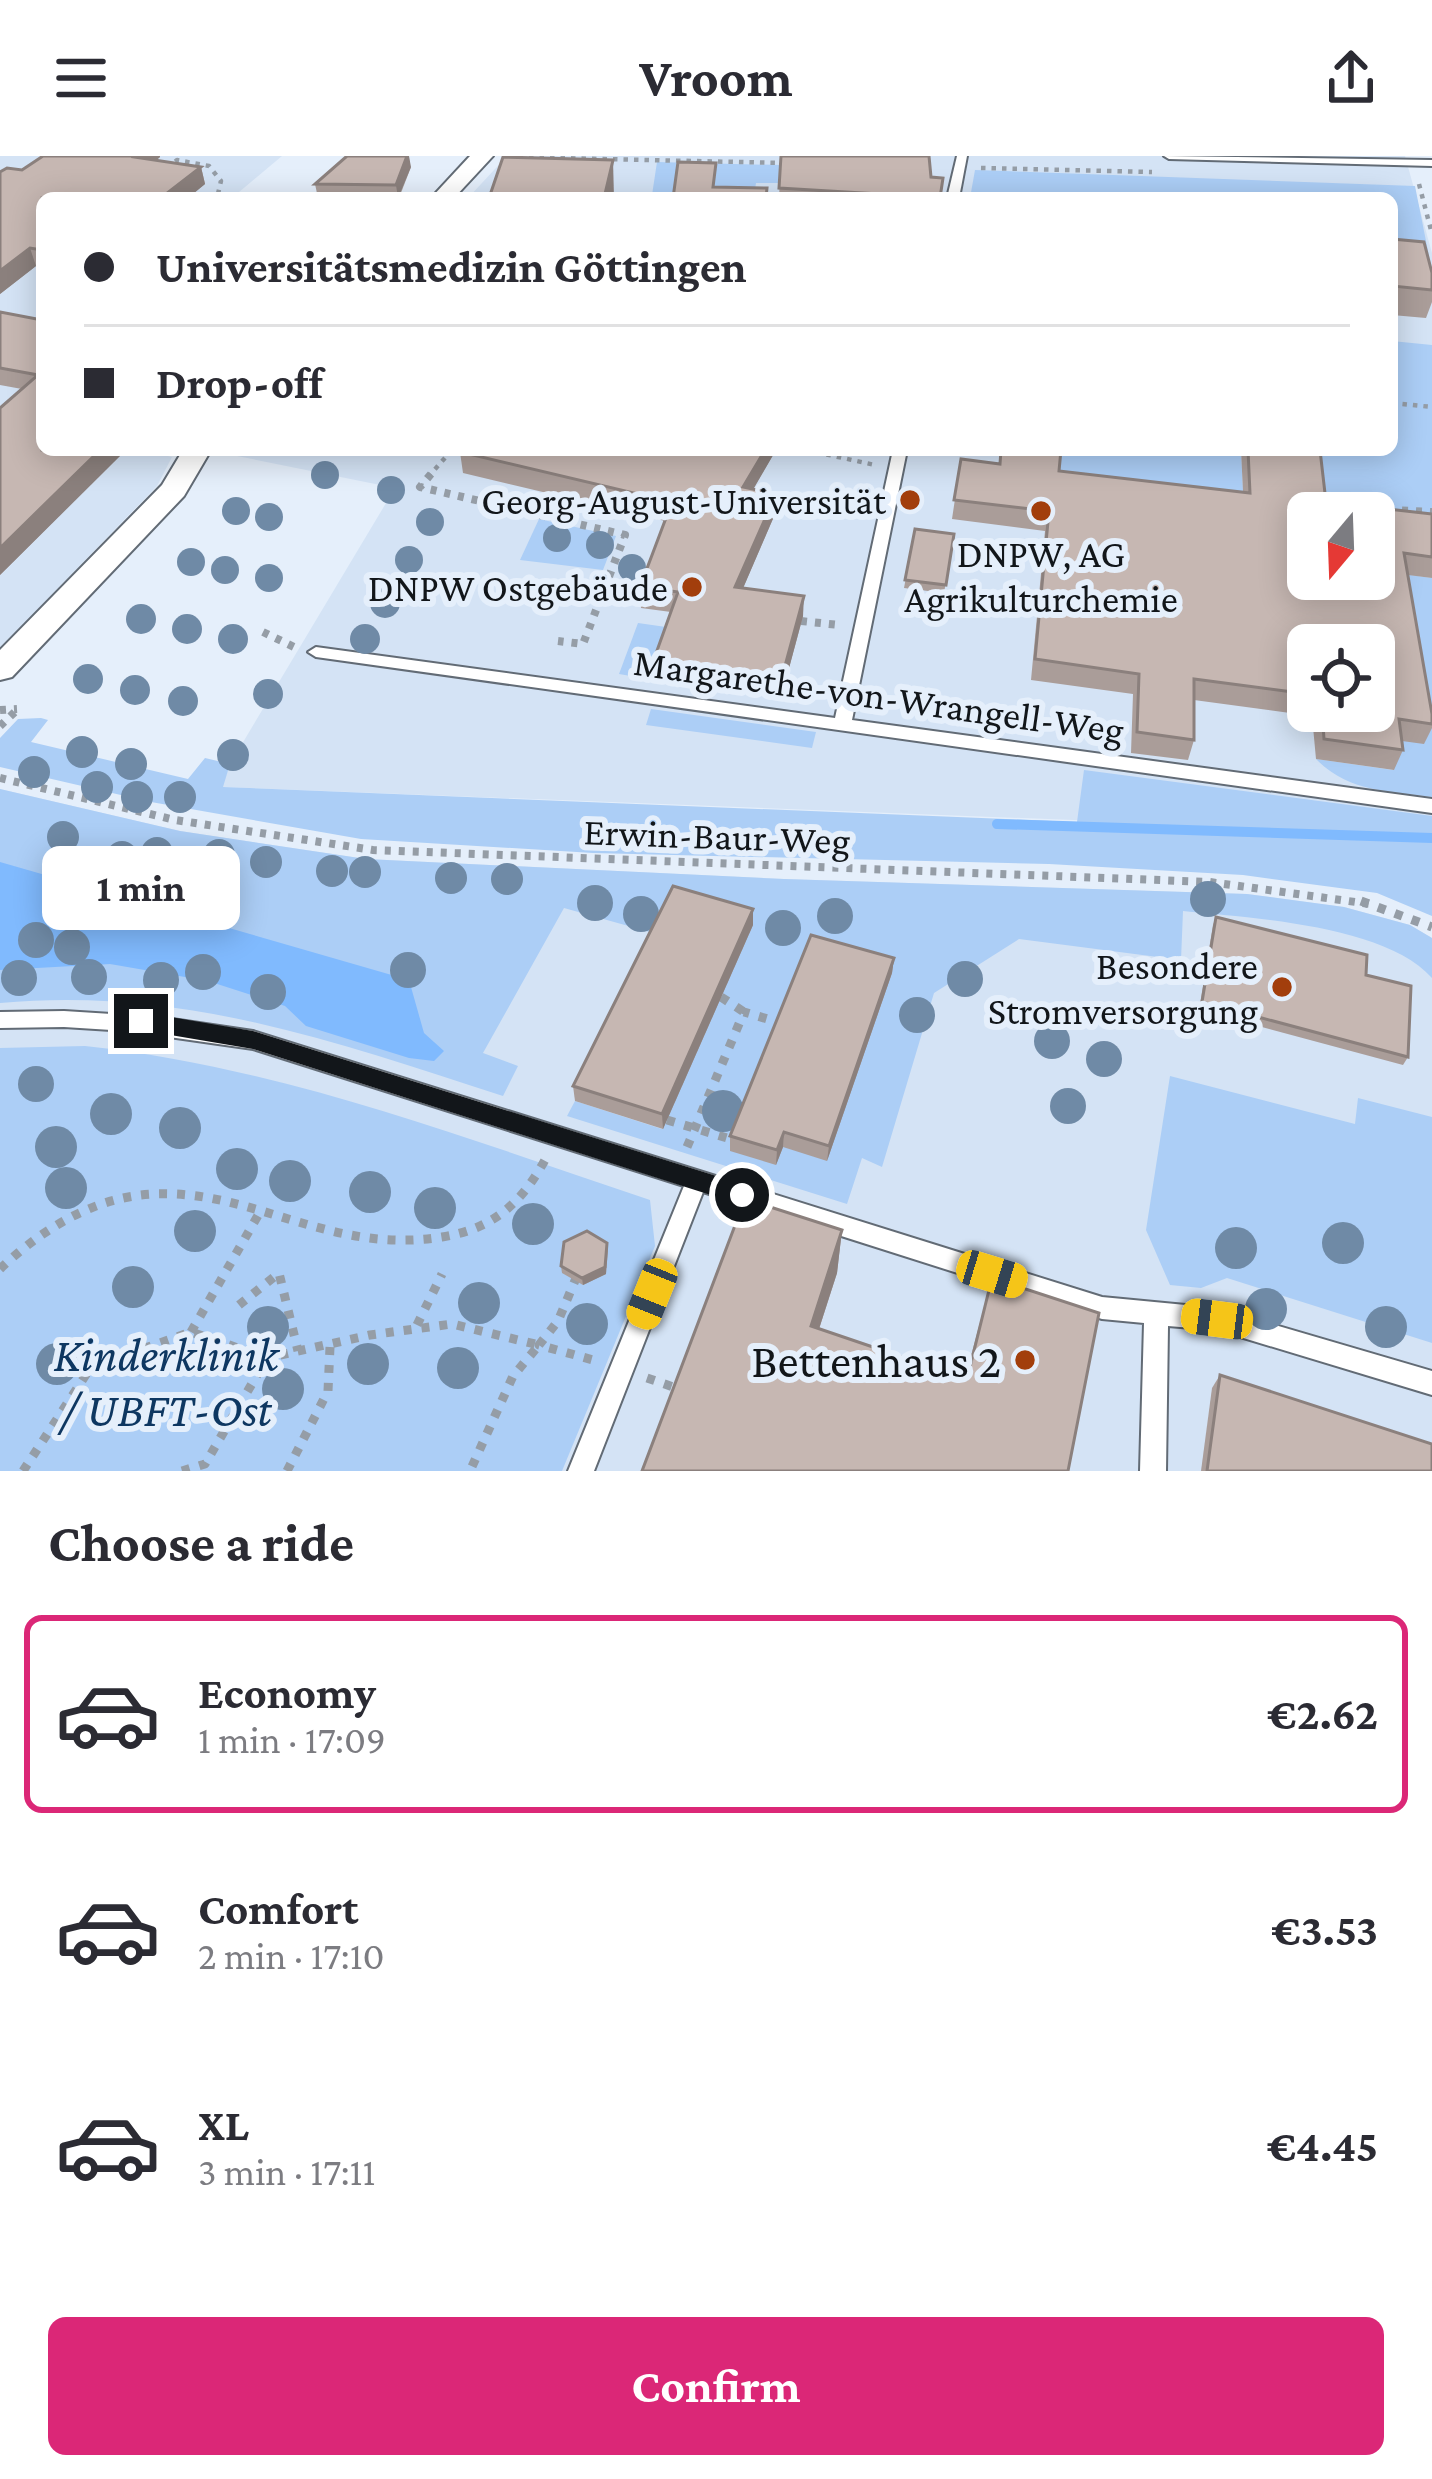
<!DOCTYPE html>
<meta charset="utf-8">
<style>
:root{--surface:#fff;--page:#f2f2f3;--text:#2b2b33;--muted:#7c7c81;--line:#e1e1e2;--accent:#db2777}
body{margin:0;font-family:"Crimson Pro",serif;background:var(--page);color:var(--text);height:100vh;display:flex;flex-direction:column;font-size:45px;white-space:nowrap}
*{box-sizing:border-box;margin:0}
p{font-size:39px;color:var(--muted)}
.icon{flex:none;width:66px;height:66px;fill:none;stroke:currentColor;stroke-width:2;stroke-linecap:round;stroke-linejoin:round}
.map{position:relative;height:1315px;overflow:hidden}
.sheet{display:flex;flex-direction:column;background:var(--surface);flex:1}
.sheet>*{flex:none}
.guide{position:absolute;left:36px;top:36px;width:1362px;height:264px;border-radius:18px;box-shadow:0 6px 30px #0003;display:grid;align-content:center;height:264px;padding:0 48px;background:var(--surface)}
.needle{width:78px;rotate:199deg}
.buttons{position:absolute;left:1287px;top:336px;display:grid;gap:24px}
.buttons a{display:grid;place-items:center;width:108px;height:108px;border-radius:18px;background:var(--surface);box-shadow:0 6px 30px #0003;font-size:60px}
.end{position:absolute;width:54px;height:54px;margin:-27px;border:15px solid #12161a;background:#fff;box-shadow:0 0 0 6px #fff}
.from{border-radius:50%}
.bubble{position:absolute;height:84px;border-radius:18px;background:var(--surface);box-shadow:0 6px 30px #0003;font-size:39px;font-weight:700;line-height:84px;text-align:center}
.car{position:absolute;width:36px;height:72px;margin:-36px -18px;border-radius:15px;box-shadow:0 0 9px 3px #0007;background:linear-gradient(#f5c518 24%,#345 0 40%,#f5c518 0 76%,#345 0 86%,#f5c518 0)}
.guide b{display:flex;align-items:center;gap:42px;height:114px;font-size:45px}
.guide b+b{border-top:3px solid var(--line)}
.guide i{width:30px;height:30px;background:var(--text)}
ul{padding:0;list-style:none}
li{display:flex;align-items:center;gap:36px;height:198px;margin:0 24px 18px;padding:0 24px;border:6px solid transparent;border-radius:18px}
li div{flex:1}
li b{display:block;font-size:45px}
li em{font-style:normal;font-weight:700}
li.on{border-color:var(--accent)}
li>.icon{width:108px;height:108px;stroke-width:1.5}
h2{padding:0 48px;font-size:54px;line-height:144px}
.action{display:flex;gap:24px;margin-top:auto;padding:24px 48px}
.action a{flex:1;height:138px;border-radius:18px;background:var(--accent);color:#fff;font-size:48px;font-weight:700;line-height:138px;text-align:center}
header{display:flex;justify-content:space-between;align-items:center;height:156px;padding:0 48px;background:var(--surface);font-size:54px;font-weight:700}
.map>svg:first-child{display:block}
</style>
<header><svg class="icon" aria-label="menu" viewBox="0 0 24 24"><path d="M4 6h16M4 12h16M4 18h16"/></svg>Vroom<svg class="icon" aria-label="share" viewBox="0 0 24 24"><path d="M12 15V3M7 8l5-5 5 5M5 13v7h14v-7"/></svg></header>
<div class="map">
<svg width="1432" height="1315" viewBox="0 0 1432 1315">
<rect width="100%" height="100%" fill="#e5effb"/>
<g fill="#d4e3f5" fill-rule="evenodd">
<path d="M0,0h282l-50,42h-190v252h103l27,7 -15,29 -157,162z"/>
<path d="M507,0h898l27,97v581l-1210,-47 8,-23 165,-276 -168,-34 3,-4h1162v-252h-924zM1308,357h66v66h-66zM1308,489h66v66h-66z"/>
<path d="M0,633l180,42 186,28 418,20 463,15 97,13 66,18 22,13v533h-1432z"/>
</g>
<g fill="#accef6">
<path d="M657,6l163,4 -39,17h-25l-2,13 -102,-1z"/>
<path d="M975,14l440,16 17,85 -40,-4v-69h-422z"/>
<path d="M1392,185l40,4v190l-58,-22h-56l-7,-63h81z"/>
<path d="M1059,294h182l3,63 -199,-24z"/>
<path d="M539,363l77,17 -13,34 -83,-10z"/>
<path d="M1396,417l36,5v219c-44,-6 -84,-5 -116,-38l77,11z"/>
<path d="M638,467l35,5 -19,52 -35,-6z"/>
<path d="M651,553l165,23 -4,16 -166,-23z"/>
<path d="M41,562l7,2 -17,22 157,37 17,-21 25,6 -7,23 854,35 7,-52 348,46v100l-55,-23 -134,-18 -194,-11 -456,-11 -232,-14 -210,-37 -151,-35v-29l18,-19z"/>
<path d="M0,633l180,42 186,28 418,20 463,15 97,13 66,18 22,13v40c-47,-53 -181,-60 -249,-67l-2,49 -162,-21 -85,54 -52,174 -20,-9 -15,46 -280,-88 8,-15 87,28 -5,-195 -93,-26 -81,145 35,13 -15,30c-168,-54 -322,-110 -503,-93z"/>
<path d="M85,890c195,21 380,92 565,154l5,46 -93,225h-562v-423z"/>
<path d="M1170,920l185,48 3,-26 74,19v226l-205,-65 -26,10 -31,-3 -24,-55z"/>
</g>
<path fill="#80bafe" d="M0,706l409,118 15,53 20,18 -10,10 -25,-3 -103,-32 -21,-20 -77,-25 -98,-17 -110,6z"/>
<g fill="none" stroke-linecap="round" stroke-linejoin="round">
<path stroke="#80bafe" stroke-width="10" d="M997,668l435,14"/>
<defs>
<g id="service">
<path d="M957,0h10l-8,42h-12z"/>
<path d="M1164,0l268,4v6l-263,-7z"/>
<path d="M893,294h14l-55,270 580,79v14l-1116,-156 -8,-5 8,-5 519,71z"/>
<path d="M64,855l95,6 94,14 849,266 115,11 215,63v24l-215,-65 -49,-4 -2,145h-26l4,-148 -42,-4 -399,-127 -109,279h-26l116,-285 -431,-137 -126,-18 -63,-4 -64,1v-16z"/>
</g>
<g id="minor">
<path d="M470,0h23l-39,42h-23z"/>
<path d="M183,294h28l-27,46 -172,181 -12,3v-30l162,-165z"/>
</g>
</defs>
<use href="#service" stroke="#626b75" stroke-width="4"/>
<use href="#minor" stroke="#626b75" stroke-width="4"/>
<g stroke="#959da6" stroke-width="4.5" stroke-dasharray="4.5 6" stroke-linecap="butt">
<path d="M508,1l278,6"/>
<path d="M167,12l10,-8 32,6 12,15 -4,17"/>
<path d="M981,12l171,4"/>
<path d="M1419,28l13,50"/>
<path d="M1392,247l40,4"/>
<path d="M806,294l69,15"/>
<path d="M428,321l24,-27"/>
</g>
<g stroke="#959da6" stroke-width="8" stroke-dasharray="6 8" stroke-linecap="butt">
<path d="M431,318l-11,13 205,48 -42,109 -25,-3"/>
<path d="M1374,353l58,3"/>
<path d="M801,465l38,4"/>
<path d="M263,476l31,15"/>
<path d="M0,554l17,-1"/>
<path d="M0,570l18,-17"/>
<path d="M0,622l175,42 198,30 837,32 160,22"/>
</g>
<g stroke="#959da6" stroke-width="9" stroke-dasharray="8 10" stroke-linecap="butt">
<path d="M1361,745l71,26"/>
<path d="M721,841l23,15"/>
<path d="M667,964l67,20"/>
<path d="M687,991l57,-135 37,11"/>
<path d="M0,1113c42,-40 94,-72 153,-75 101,-5 176,61 289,43 51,-8 80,-34 104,-79"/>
<path d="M577,1120l-19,45 -19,24 54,15"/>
<path d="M239,1149l40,-32 19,78"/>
<path d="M417,1169l25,-51"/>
<path d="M191,1176l69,-120"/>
<path d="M647,1222l32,11"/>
<path d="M23,1315l68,-104 100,-35 76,26 103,-23 82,-11 87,21 -26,31 -43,95"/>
<path d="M182,1315l23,-7 62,-106"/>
<path d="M287,1315l41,-80 2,-44"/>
</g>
<use href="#service" fill="#fff" fill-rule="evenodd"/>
<use href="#minor" fill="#fff" fill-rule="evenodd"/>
</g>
<g fill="#6f8aa6">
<circle cx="325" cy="319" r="14"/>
<circle cx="391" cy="334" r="14"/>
<circle cx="236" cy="355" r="14"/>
<circle cx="269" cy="361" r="14"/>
<circle cx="430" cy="366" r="14"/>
<circle cx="557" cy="382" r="14"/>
<circle cx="600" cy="389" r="14"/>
<circle cx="409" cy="404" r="14"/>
<circle cx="191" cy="406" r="14"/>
<circle cx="632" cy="412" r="14"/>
<circle cx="225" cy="414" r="14"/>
<circle cx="269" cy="422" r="14"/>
<circle cx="385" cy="447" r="15"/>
<circle cx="141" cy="463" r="15"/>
<circle cx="187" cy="473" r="15"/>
<circle cx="233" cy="483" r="15"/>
<circle cx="365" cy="483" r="15"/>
<circle cx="88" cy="523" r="15"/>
<circle cx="135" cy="534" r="15"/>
<circle cx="268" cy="538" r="15"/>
<circle cx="183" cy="545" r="15"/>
<circle cx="82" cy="596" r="16"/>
<circle cx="233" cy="599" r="16"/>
<circle cx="131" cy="608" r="16"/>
<circle cx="34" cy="616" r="16"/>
<circle cx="97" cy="631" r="16"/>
<circle cx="137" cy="641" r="16"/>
<circle cx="180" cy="641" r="16"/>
<circle cx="63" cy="681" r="16"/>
<circle cx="157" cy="697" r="16"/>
<circle cx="219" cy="699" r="16"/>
<circle cx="122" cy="701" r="16"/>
<circle cx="266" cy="706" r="16"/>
<circle cx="332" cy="715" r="16"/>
<circle cx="365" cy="716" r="16"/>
<circle cx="451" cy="722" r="16"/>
<circle cx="507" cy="723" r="16"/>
<circle cx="1208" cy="743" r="18"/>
<circle cx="595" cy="747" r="18"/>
<circle cx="641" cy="758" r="18"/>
<circle cx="835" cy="760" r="18"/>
<circle cx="783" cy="772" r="18"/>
<circle cx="36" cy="784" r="18"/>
<circle cx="72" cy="791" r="18"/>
<circle cx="408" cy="814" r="18"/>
<circle cx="203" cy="816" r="18"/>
<circle cx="89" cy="821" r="18"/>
<circle cx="19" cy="822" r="18"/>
<circle cx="965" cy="823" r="18"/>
<circle cx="161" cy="824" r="18"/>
<circle cx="268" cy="836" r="18"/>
<circle cx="917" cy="859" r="18"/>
<circle cx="1052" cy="885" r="18"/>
<circle cx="1104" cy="903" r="18"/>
<circle cx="36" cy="928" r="18"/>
<circle cx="1068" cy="950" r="18"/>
<circle cx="723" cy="955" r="21"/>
<circle cx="111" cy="958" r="21"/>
<circle cx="180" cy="972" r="21"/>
<circle cx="56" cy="991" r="21"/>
<circle cx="237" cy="1013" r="21"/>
<circle cx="290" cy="1025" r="21"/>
<circle cx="66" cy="1032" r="21"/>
<circle cx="370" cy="1036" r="21"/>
<circle cx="435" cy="1052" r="21"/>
<circle cx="533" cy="1068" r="21"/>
<circle cx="195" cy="1075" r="21"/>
<circle cx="1343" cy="1087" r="21"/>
<circle cx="1236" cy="1092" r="21"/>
<circle cx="133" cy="1131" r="21"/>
<circle cx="479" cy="1147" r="21"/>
<circle cx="1266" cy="1153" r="21"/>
<circle cx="587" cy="1168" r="21"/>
<circle cx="268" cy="1171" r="21"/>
<circle cx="1386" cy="1171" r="21"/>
<circle cx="57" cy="1208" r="21"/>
<circle cx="368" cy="1208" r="21"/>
<circle cx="458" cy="1212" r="21"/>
<circle cx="283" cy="1233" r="21"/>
</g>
<g fill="#aa9d99" fill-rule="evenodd">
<path d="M781,0l150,21 9,21h-161z"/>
<path d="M160,1l-4,4 45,6 4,17 -17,14h-146v69l-6,-1 -36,28 22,-124z"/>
<path d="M411,11l-12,31h-81l-3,-14z"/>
<path d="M1392,83l40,34v29l-6,16 -34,-3z"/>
<path d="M0,156l42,8v130h84l-126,125 22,-186 -22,-4z"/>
<path d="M462,294h314l-23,39 23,5 -1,20 -32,74 60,28 -22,82 -127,-18v-21l17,-47 -30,-4 -1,-21 25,-66 -202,-48 -3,-21z"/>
<path d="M1241,294h79l6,52 106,12v64l-24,-3 24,139v14l-8,16 -22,-3 1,9 -9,20 -78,-11 -4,-43 -118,-16v40l-6,20 -57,-7 2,-59 -102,-14 14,-149 -93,-12 9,-60 282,33zM1308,489l66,66h-66z"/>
<path d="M915,373l39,5 -10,59 -40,-5z"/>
<path d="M753,753v16l-90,204 -88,-28 -2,-15z"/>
<path d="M1216,761l150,58 42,82 -5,8 -204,-55 14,-85z"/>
<path d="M894,802l-2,15 -65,188 -44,-14 -7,18 -46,-14v-15z"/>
<path d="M842,1074l-5,43 -18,56 146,49 27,-100 76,193h-426z"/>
<path d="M608,1094l-2,24 -23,11 -21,-12 -1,-7z"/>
<path d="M1220,1219l212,96h-231l11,-83z"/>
</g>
<g fill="#8b807d">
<path d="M135,0h25v1l-22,17z"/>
<path d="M407,0h2l2,11 -13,31 -2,-13z"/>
<path d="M613,4l1,38h-10z"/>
<path d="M201,11l4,17 -17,14 -22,-4z"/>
<path d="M30,92l6,18 -36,28v-23z"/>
<path d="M100,294h26l-126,125v-27z"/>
<path d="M765,294h11l-33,57v-20z"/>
<path d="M776,338l-1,20 -40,93v-20z"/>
<path d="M804,440l-1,20 -22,82 1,-21z"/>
<path d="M753,753v16l-90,204 -1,-15z"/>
<path d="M894,802l-2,15 -65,188 2,-15z"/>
<path d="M784,976l-1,15 -7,18 1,-15z"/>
<path d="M842,1074l-5,43 -30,93 4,-40z"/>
<path d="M607,1087l-1,31 -23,11 -1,-7z"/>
</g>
<g fill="#c6b7b2" stroke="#8b807d" stroke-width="3" fill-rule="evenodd">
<path d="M43,0h92l-1,1 67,10 -35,27 18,4h-142v52l-12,-2 -30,23v-99l7,-4 15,2z"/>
<path d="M347,0h60l-11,29 -81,-1z"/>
<path d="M781,0h148l2,21 12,1 -3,20h-63l1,-4 -99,-6z"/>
<path d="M503,1l110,3 -9,38h-115z"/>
<path d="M678,6l38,1 -3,24 54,1 -1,10h-93z"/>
<path d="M1392,83l32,3 8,31v17l-40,-4z"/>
<path d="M0,156l42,8v130h58l-100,98v-140l38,-33 -38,-7z"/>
<path d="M462,294h303l-22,37 33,7 -41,93 69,9 -22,81 -128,-18 24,-67 -38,-5 32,-85 -212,-50z"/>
<path d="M1001,294h60l-2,21 191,22 -2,-43h72l6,52 106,12v43l-28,-4 28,161v10l-33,-5 4,31 -79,-11 -2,-28h52v-66h-66v49l-114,-15v61l-57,-8 2,-58 -104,-15 14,-148 -95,-11 7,-41 39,5zM1308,357h66v66h-66z"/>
<path d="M915,373l39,5 -8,51 -41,-5z"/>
<path d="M673,730l80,23 -91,205 -89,-28z"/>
<path d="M1216,761l151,38 -1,20 45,11 -3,71 -206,-55z"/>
<path d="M811,779l83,23 -65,188 -45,-14 -7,18 -47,-14z"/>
<path d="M745,1043l97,31 -31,96 156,53 25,-101 107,35 -31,158h-426z"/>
<path d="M587,1075l20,12 -2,24 -23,11 -21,-12 3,-24z"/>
<path d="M1220,1219l212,69v27h-225z"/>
</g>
<path fill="#12161a" d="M141,856l112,19 489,153 12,11 -12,10 -489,-156 -112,-19 -11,-9z"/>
<g fill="#a23e0c" stroke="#e5effb" stroke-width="4.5">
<circle cx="910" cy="344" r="12"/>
<circle cx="1041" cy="355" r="12"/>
<circle cx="692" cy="431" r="12"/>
<circle cx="1282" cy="831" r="12"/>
<circle cx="1025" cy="1204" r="12"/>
</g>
<g text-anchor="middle" stroke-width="12" stroke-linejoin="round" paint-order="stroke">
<g font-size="39" fill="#12161a" stroke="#e5effb" text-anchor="end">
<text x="886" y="358">Georg-August-Universität</text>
<text x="1041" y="411" text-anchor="middle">DNPW, AG<tspan x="1041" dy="45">Agrikulturchemie</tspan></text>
<text x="668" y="445">DNPW Ostgebäude</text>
<text x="1258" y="823">Besondere<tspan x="1258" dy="45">Stromversorgung</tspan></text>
</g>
<g font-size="39" fill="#12161a" stroke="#e5effb">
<text transform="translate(879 539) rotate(8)" y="14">Margarethe-von-Wrangell-Weg</text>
<text transform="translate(717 679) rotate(2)" y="14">Erwin-Baur-Weg</text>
</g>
<g font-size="48" font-style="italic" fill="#0e3761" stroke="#e5effb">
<text x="166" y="1215">Kinderklinik<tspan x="166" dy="55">/ UBFT-Ost</tspan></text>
</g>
<g font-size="48" fill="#12161a" stroke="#e5effb" text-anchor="end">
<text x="1001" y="1221">Bettenhaus 2</text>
</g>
</g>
</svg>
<div class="buttons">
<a><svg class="needle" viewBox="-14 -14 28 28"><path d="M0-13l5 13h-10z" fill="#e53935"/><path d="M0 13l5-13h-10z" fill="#7c7c81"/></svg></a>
<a><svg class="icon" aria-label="locate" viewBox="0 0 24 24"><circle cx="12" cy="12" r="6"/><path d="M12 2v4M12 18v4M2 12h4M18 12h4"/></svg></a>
</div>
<i class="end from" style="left:742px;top:1039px"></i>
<i class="end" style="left:141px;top:865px"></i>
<div class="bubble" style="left:42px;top:690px;width:198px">1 min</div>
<i class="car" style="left:992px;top:1118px;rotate:107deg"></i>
<i class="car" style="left:652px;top:1138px;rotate:202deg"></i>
<i class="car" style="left:1217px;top:1163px;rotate:277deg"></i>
<div class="guide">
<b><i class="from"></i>Universitätsmedizin Göttingen</b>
<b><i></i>Drop-off</b>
</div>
</div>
<section class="sheet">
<h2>Choose a ride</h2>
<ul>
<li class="on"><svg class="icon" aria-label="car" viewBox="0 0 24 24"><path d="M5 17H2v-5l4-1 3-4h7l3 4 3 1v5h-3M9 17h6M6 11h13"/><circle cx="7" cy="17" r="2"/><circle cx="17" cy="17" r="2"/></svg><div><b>Economy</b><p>1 min · 17:09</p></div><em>€2.62</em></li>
<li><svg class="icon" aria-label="car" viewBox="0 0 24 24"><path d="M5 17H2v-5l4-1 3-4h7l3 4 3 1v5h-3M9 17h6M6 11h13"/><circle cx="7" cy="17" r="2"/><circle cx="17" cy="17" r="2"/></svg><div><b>Comfort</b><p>2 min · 17:10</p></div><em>€3.53</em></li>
<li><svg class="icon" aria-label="car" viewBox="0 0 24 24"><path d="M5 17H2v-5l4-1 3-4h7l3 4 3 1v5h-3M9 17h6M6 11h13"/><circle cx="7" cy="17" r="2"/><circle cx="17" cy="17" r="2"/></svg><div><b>XL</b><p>3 min · 17:11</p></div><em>€4.45</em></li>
</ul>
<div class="action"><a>Confirm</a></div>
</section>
